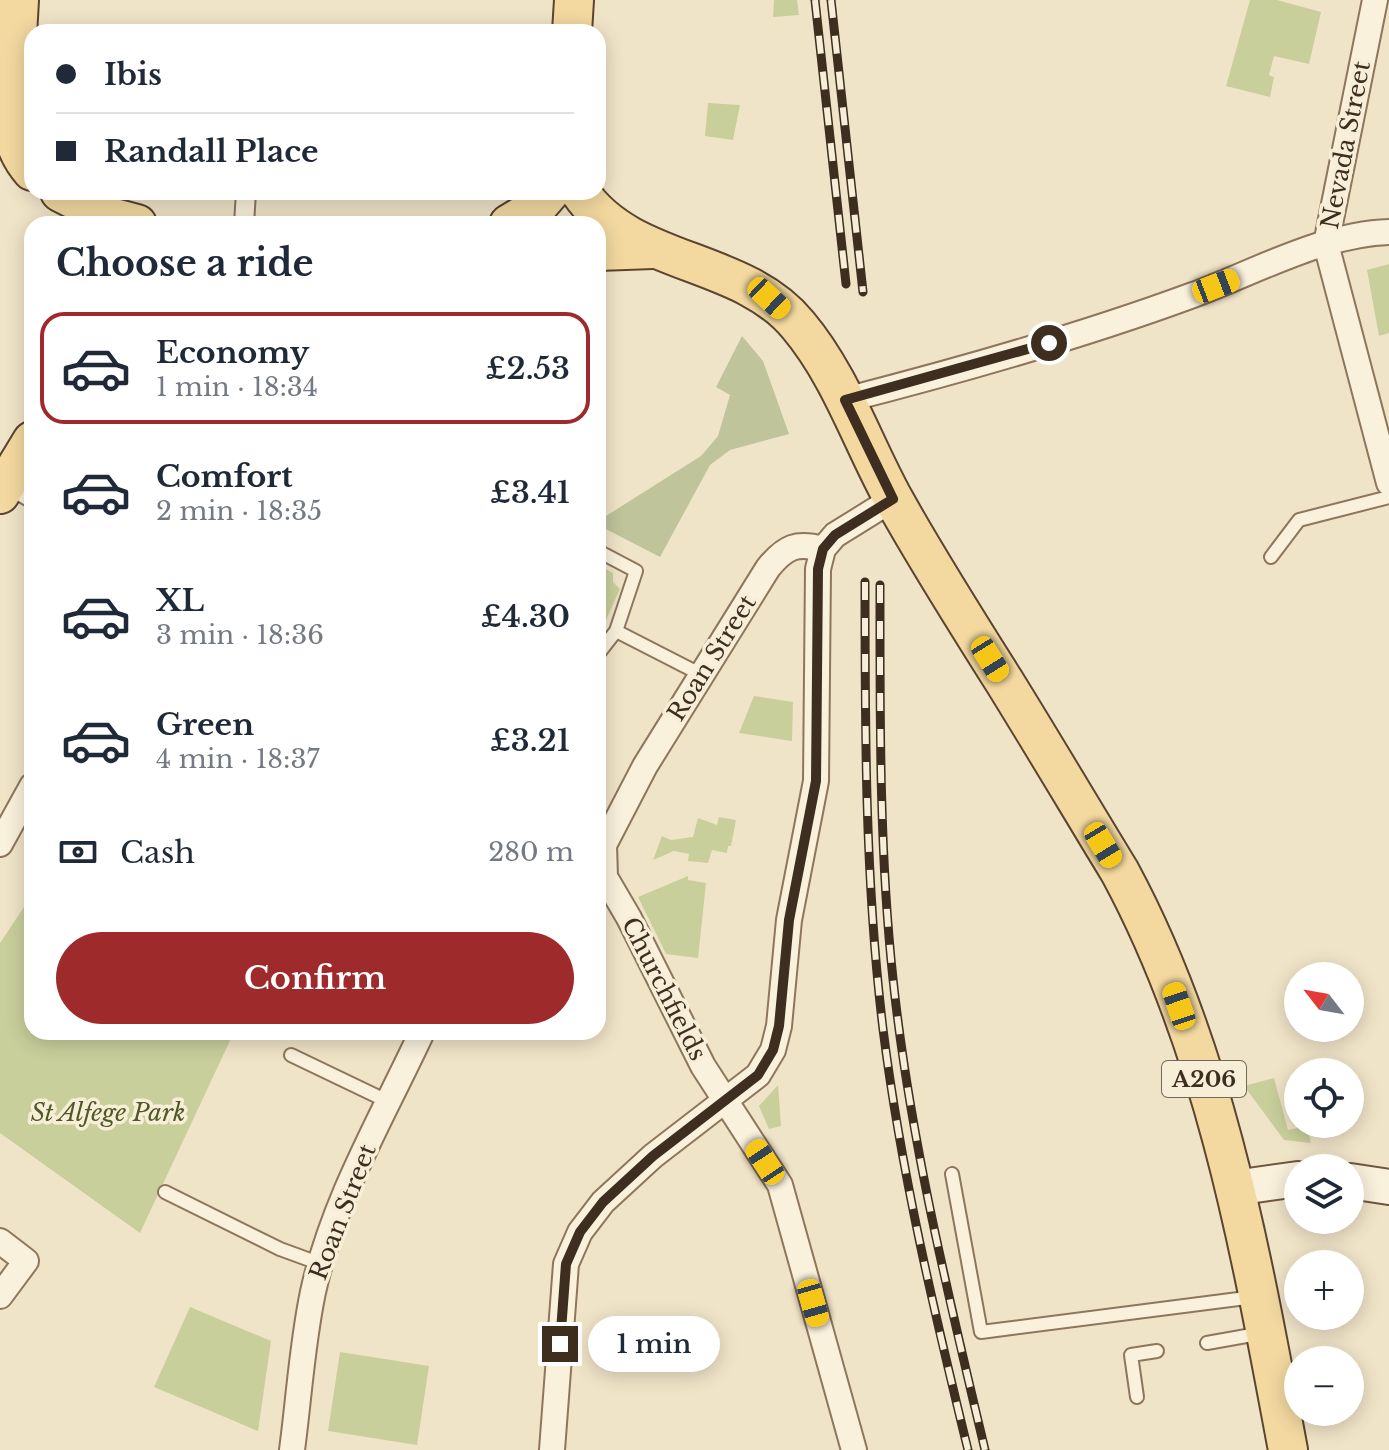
<!DOCTYPE html>
<meta charset="utf-8">
<style>
:root{--surface:#fff;--page:#f2f2f3;--text:#1f2937;--muted:#747a83;--line:#e0e1e3;--accent:#9e2a2b}
body{margin:0;font-family:"Libre Baskerville",serif;background:var(--page);color:var(--text);height:100vh;display:flex;flex-direction:column;font-size:30px;white-space:nowrap}
*{box-sizing:border-box;margin:0}
p{font-size:26px;color:var(--muted)}
.icon{flex:none;width:44px;height:44px;fill:none;stroke:currentColor;stroke-width:2;stroke-linecap:round;stroke-linejoin:round}
.map{position:relative;flex:1;overflow:hidden}
.sheet{position:absolute;left:24px;top:216px;width:582px;height:824px;display:flex;flex-direction:column;background:var(--surface);border-radius:24px;box-shadow:0 4px 20px #0003}
.sheet>*{flex:none}
.top-card{position:absolute;left:24px;top:24px;width:582px;height:176px;border-radius:24px;box-shadow:0 4px 20px #0003;display:grid;align-content:center;height:176px;padding:0 32px;background:var(--surface)}
.needle{width:52px;rotate:301deg}
.tools{position:absolute;left:1284px;top:962px;display:grid;gap:16px}
.tools a{display:grid;place-items:center;width:80px;height:80px;border-radius:50%;background:var(--surface);box-shadow:0 4px 20px #0003;font-size:40px}
.end{position:absolute;width:36px;height:36px;margin:-18px;border:10px solid #3d2e20;background:#fff;box-shadow:0 0 0 4px #fff}
.from{border-radius:50%}
.bubble{position:absolute;height:56px;border-radius:28px;background:var(--surface);box-shadow:0 4px 20px #0003;font-size:26px;font-weight:600;line-height:56px;text-align:center}
.car{position:absolute;width:24px;height:48px;margin:-24px -12px;border-radius:10px;box-shadow:0 0 6px 2px #0007;background:linear-gradient(#f5c518 24%,#345 0 40%,#f5c518 0 76%,#345 0 86%,#f5c518 0)}
.top-card b{display:flex;align-items:center;gap:28px;height:76px;font-size:30px}
.top-card b+b{border-top:2px solid var(--line)}
.top-card i{width:20px;height:20px;background:var(--text)}
ul{padding:0;list-style:none}
li{display:flex;align-items:center;gap:24px;height:112px;margin:0 16px 12px;padding:0 16px;border:4px solid transparent;border-radius:24px}
li div{flex:1}
li b{display:block;font-size:30px}
li em{font-style:normal;font-weight:600}
li.active{border-color:var(--accent)}
li>.icon{width:72px;height:72px;stroke-width:1.5}
h2{padding:0 32px;font-size:36px;line-height:96px}
.pay{display:flex;align-items:center;gap:20px;height:88px;padding:0 32px;font-size:30px}
.pay p{margin-inline-start:auto}
.button{display:flex;gap:16px;margin-top:auto;padding:16px 32px}
.button a{flex:1;height:92px;border-radius:48px;background:var(--accent);color:#fff;font-size:32px;font-weight:600;line-height:92px;text-align:center}
.map>svg:first-child{display:block}
</style>
<div class="map">
<svg width="1389" height="1450" viewBox="0 0 1389 1450">
<rect width="100%" height="100%" fill="#f0e4c8"/>
<g fill="#c9cf9b">
<path d="M774,0h23l2,15 -26,2z"/>
<path d="M1250,0h27l44,12 -12,52 -35,-8 -5,19 5,2 -4,20 -44,-11z"/>
<path d="M708,103l32,2 -7,35 -28,-4z"/>
<path d="M1389,264v69l-10,3 -12,-66z"/>
<path d="M598,565l15,8v9l7,7 -22,49z"/>
<path d="M754,696l39,6 -1,39 -53,-8z"/>
<path d="M719,817l17,3 -5,26h-3l-1,7 -15,-3 -4,13 -20,-2 1,-7 -15,-3 -21,9 9,-24 9,4 22,-3 5,-19 19,7z"/>
<path d="M688,876v4l18,3 -8,75 -32,-4 -28,-57z"/>
<path d="M32,895v137h202l-94,201 -140,-100v-190z"/>
<path d="M1274,1078l14,52 19,-4 4,17 -27,-3 -40,-54z"/>
<path d="M778,1085l3,41 -12,3 -10,-23z"/>
<path d="M190,1307l81,34 -13,90 -104,-44z"/>
<path d="M340,1352l89,14 -12,79 -89,-14z"/>
</g>
<path fill="#bfc49a" d="M742,336l21,25 26,73 -59,16 -20,15 -50,92 -62,-32v-4l103,-65 17,-20 12,-41 -14,-8z"/>
<g fill="none" stroke-linecap="round" stroke-linejoin="round">
<defs>
<g id="service">
<path d="M598,551l38,20 -20,60 -18,23"/>
<path d="M1271,557l28,-37 90,-23"/>
<path d="M616,631l84,43"/>
<path d="M291,1055l98,47"/>
<path d="M952,1174l29,158 273,-35"/>
<path d="M165,1192l115,57 41,15"/>
<path d="M1207,1343l56,-10"/>
<path d="M1137,1397l-6,-42 26,-4"/>
</g>
<path id="pedestrian" d="M244,224l2,-32"/>
<g id="minor">
<path d="M1375,0l-49,244 63,239"/>
<path d="M845,400c117,-30 234,-63 348,-105 62,-23 130,-61 196,-63"/>
<path d="M8,481l24,14"/>
<path d="M823,549c-26,-7 -37,-3 -55,19l-123,198 -41,79 1,32 24,41 74,148 77,119 74,265"/>
<path d="M0,844l32,-58"/>
<path d="M0,1241l26,20 -26,35"/>
<path d="M292,1450c7,-52 10,-106 21,-158 20,-92 70,-176 109,-260"/>
<path d="M552,1450l14,-186 14,-32 23,-30 50,-46 105,-81 15,-25 6,-24 10,-106 27,-139 2,-212 5,-20 12,-14 58,-36"/>
</g>
<g id="secondary">
<path d="M1350,1181l39,6"/>
<path d="M1234,1188l64,-9"/>
</g>
<g id="primary">
<path d="M19,0l-7,123c2,19 7,33 20,48"/>
<path d="M572,32l2,-32"/>
<path d="M60,192l47,24 30,8"/>
<path d="M580,192c51,75 161,64 218,133 43,51 64,117 96,175 34,61 72,121 110,181 39,63 77,127 116,191 96,178 131,381 168,578"/>
<path d="M509,224l28,-17 13,-15"/>
<path d="M598,251l55,-2"/>
<path d="M0,494l32,-53"/>
</g>
</defs>
<use href="#service" stroke="#8d765c" stroke-width="16"/>
<use href="#pedestrian" stroke="#8d765c" stroke-width="22"/>
<use href="#minor" stroke="#8d765c" stroke-width="28"/>
<use href="#secondary" stroke="#6f573f" stroke-width="38"/>
<use href="#primary" stroke="#5b4430" stroke-width="42"/>
<use href="#service" stroke="#faf1dc" stroke-width="12"/>
<use href="#pedestrian" stroke="#faf1dc" stroke-width="18"/>
<use href="#minor" stroke="#faf1dc" stroke-width="24"/>
<use href="#secondary" stroke="#faf1dc" stroke-width="34"/>
<use href="#primary" stroke="#f3d9a0" stroke-width="38"/>
<defs>
<g id="rail">
<path d="M815,0l31,284"/>
<path d="M831,0l32,292"/>
<path d="M865,582c0,150 0,299 18,447 18,143 51,282 85,421"/>
<path d="M880,585c0,131 -1,264 13,394 17,160 55,315 92,471"/>
</g>
</defs>
<use href="#rail" stroke="#3d2e20" stroke-width="9"/>
<use href="#rail" stroke="#f7eed8" stroke-width="6" stroke-dasharray="18" stroke-linecap="butt"/>
</g>
<g fill="none" stroke-linecap="round" stroke-linejoin="round">
<path stroke="#3d2e20" stroke-width="10" d="M560,1344l6,-80 14,-32 23,-30 50,-46 105,-81 15,-25 6,-24 10,-106 27,-139 2,-212 5,-20 12,-14 58,-36 -48,-99 204,-57"/>
</g>
<g text-anchor="middle" stroke-width="7" stroke-linejoin="round" paint-order="stroke">
<rect fill="#f7eed8" stroke="#756857" stroke-width="2" x="1162" y="1061" width="84" height="36" rx="6"/>
<g font-size="22" font-weight="bold" fill="#3d2e20">
<text x="1204" y="1087">A206</text>
</g>
<g font-size="24" fill="#3d2e20" stroke="#f7eed8">
<text transform="translate(1346 145) rotate(-79)" y="8">Nevada Street</text>
<text transform="translate(712 658) rotate(-58)" y="8">Roan Street</text>
<text transform="translate(664 989) rotate(63)" y="8">Churchfields</text>
<text transform="translate(343 1212) rotate(-69)" y="8">Roan Street</text>
</g>
<g font-size="24" font-style="italic" fill="#4d5a26" stroke="#f7eed8">
<text x="108" y="1121">St Alfege Park</text>
</g>
</g>
</svg>
<div class="tools">
<a><svg class="needle" viewBox="-14 -14 28 28"><path d="M0-13l5 13h-10z" fill="#e53935"/><path d="M0 13l5-13h-10z" fill="#747a83"/></svg></a>
<a><svg class="icon" aria-label="locate" viewBox="0 0 24 24"><circle cx="12" cy="12" r="6"/><path d="M12 2v4M12 18v4M2 12h4M18 12h4"/></svg></a>
<a><svg class="icon" aria-label="layers" viewBox="0 0 24 24"><path d="M12 4l9 5-9 5-9-5zM3 14l9 5 9-5"/></svg></a>
<a>+</a>
<a>−</a>
</div>
<i class="end from" style="left:1049px;top:343px"></i>
<i class="end" style="left:560px;top:1344px"></i>
<div class="bubble" style="left:588px;top:1316px;width:132px">1 min</div>
<i class="car" style="left:1216px;top:286px;rotate:69deg"></i>
<i class="car" style="left:769px;top:298px;rotate:133deg"></i>
<i class="car" style="left:990px;top:659px;rotate:148deg"></i>
<i class="car" style="left:1103px;top:845px;rotate:149deg"></i>
<i class="car" style="left:1179px;top:1006px;rotate:341deg"></i>
<i class="car" style="left:765px;top:1162px;rotate:327deg"></i>
<i class="car" style="left:813px;top:1303px;rotate:164deg"></i>
<div class="top-card">
<b><i class="from"></i>Ibis</b>
<b><i></i>Randall Place</b>
</div>
<section class="sheet">
<h2>Choose a ride</h2>
<ul>
<li class="active"><svg class="icon" aria-label="car" viewBox="0 0 24 24"><path d="M5 17H2v-5l4-1 3-4h7l3 4 3 1v5h-3M9 17h6M6 11h13"/><circle cx="7" cy="17" r="2"/><circle cx="17" cy="17" r="2"/></svg><div><b>Economy</b><p>1 min · 18:34</p></div><em>£2.53</em></li>
<li><svg class="icon" aria-label="car" viewBox="0 0 24 24"><path d="M5 17H2v-5l4-1 3-4h7l3 4 3 1v5h-3M9 17h6M6 11h13"/><circle cx="7" cy="17" r="2"/><circle cx="17" cy="17" r="2"/></svg><div><b>Comfort</b><p>2 min · 18:35</p></div><em>£3.41</em></li>
<li><svg class="icon" aria-label="car" viewBox="0 0 24 24"><path d="M5 17H2v-5l4-1 3-4h7l3 4 3 1v5h-3M9 17h6M6 11h13"/><circle cx="7" cy="17" r="2"/><circle cx="17" cy="17" r="2"/></svg><div><b>XL</b><p>3 min · 18:36</p></div><em>£4.30</em></li>
<li><svg class="icon" aria-label="car" viewBox="0 0 24 24"><path d="M5 17H2v-5l4-1 3-4h7l3 4 3 1v5h-3M9 17h6M6 11h13"/><circle cx="7" cy="17" r="2"/><circle cx="17" cy="17" r="2"/></svg><div><b>Green</b><p>4 min · 18:37</p></div><em>£3.21</em></li>
</ul>
<div class="pay"><svg class="icon" aria-label="cash" viewBox="0 0 24 24"><path d="M3 7h18v10H3z"/><circle cx="12" cy="12" r="2"/></svg>Cash<p>280 m</p></div>
<div class="button"><a>Confirm</a></div>
</section>
</div>
